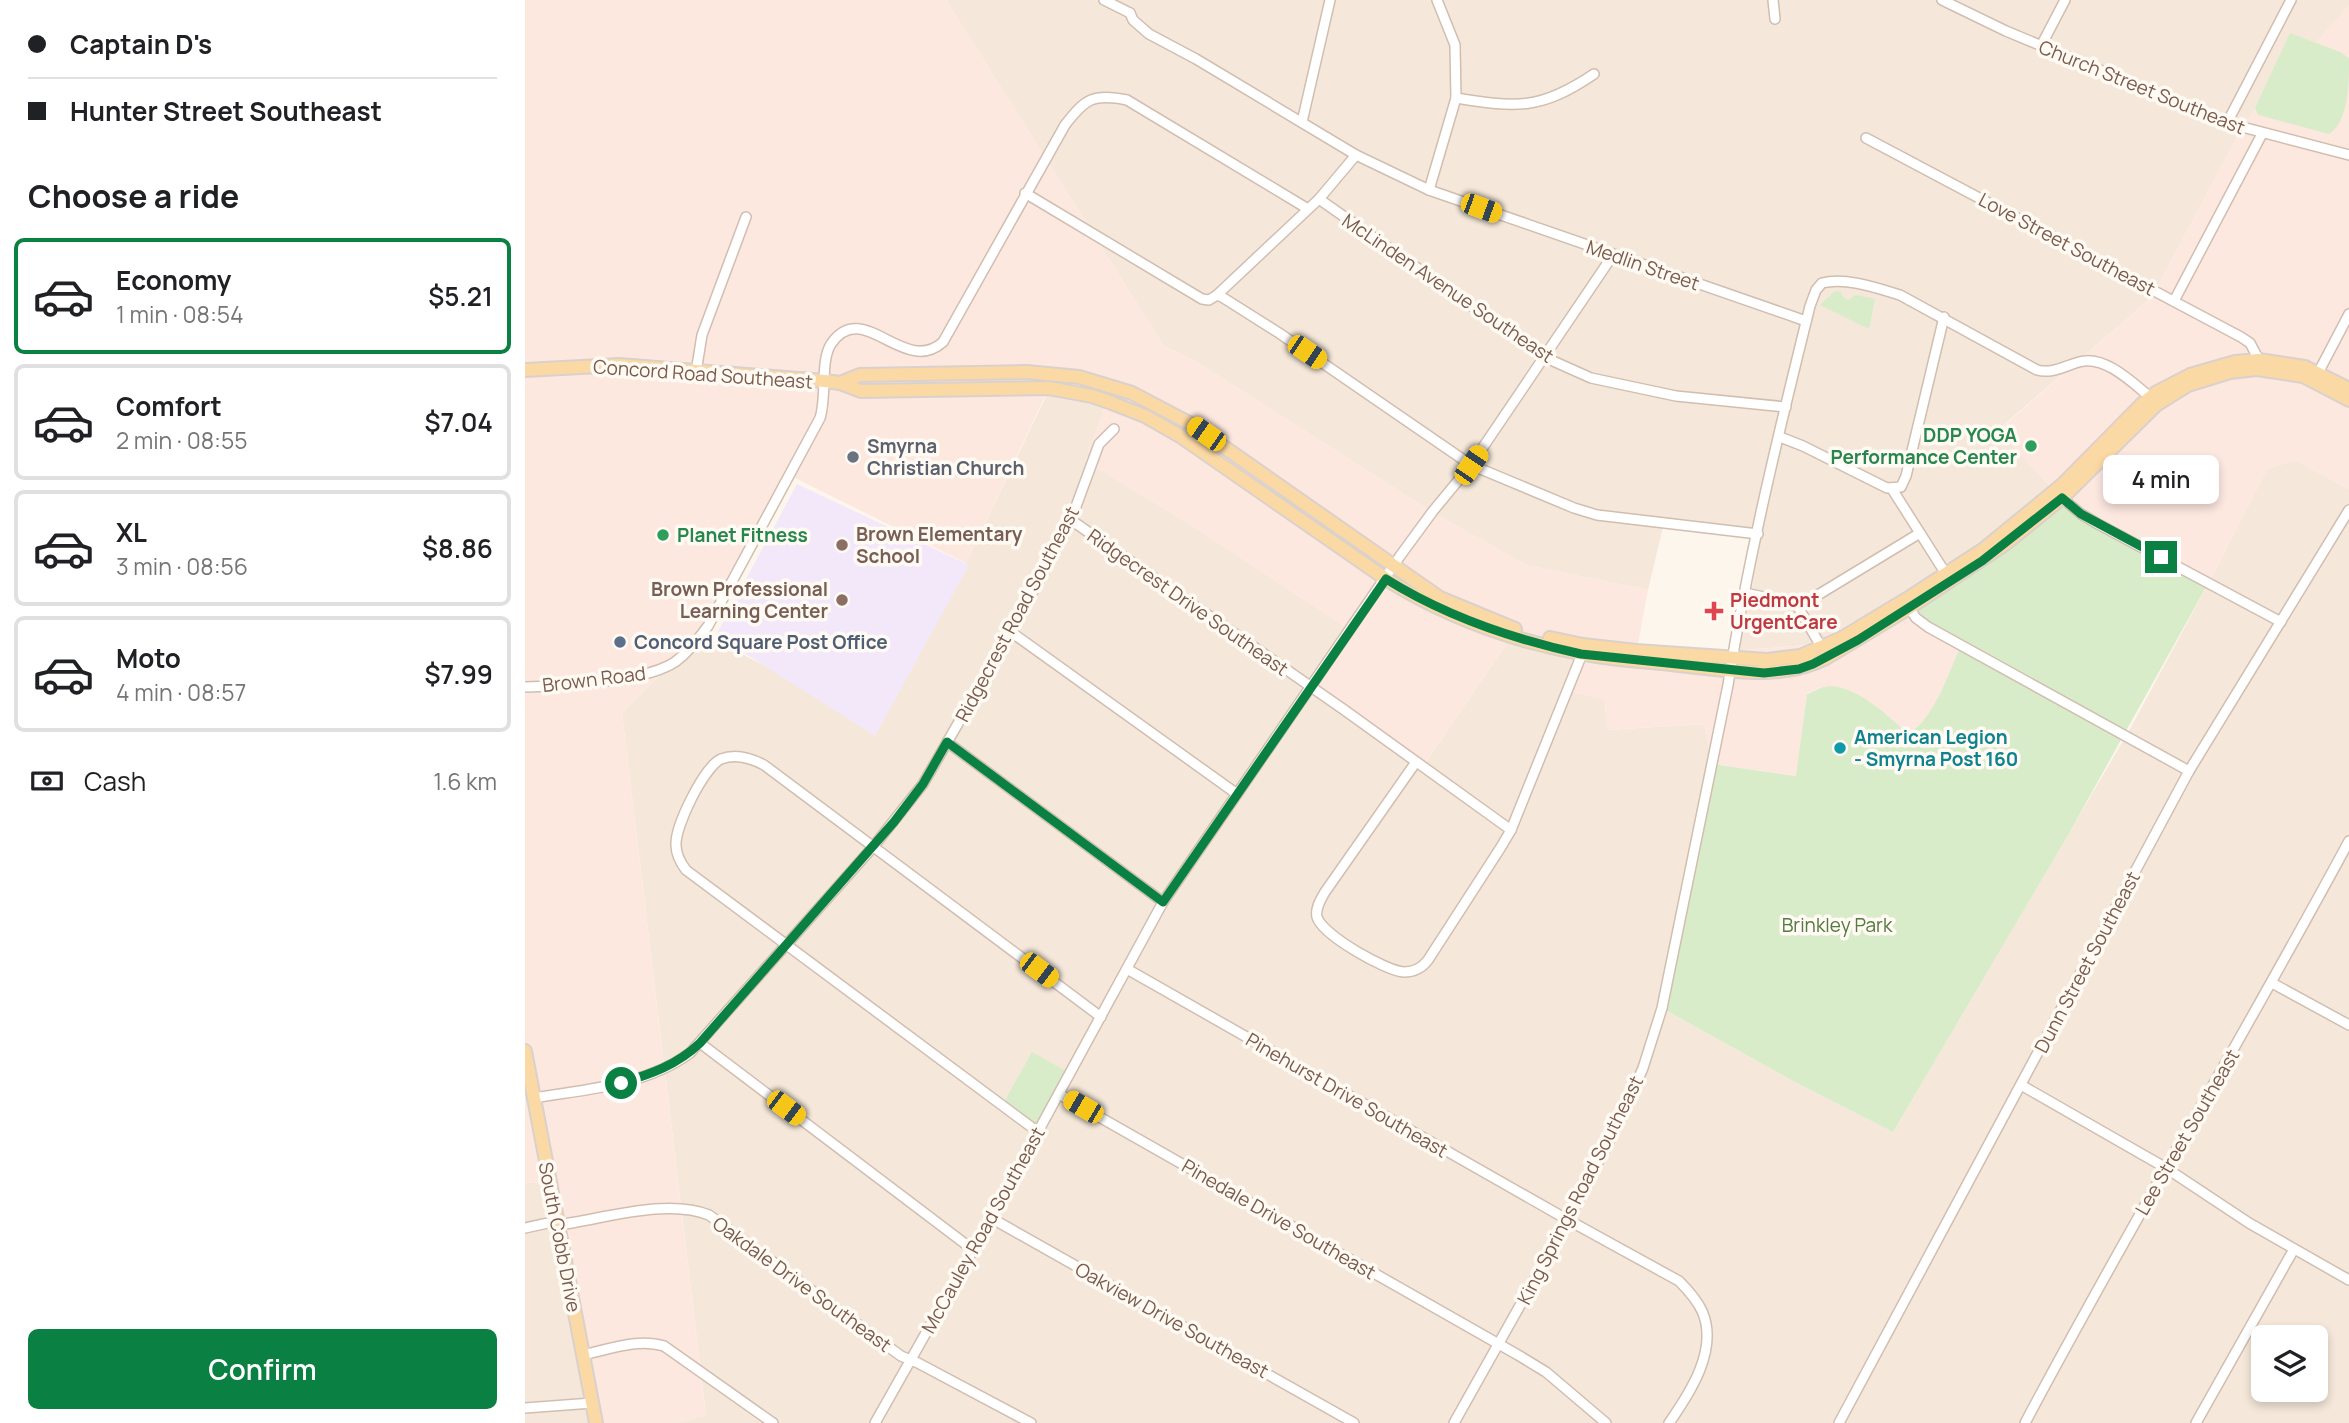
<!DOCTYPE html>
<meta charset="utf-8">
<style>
:root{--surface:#fff;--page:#f2f2f2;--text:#202124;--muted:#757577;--line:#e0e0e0;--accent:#0b8043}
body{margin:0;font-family:Manrope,sans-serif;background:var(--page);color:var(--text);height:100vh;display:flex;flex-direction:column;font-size:26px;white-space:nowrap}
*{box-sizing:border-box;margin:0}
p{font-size:23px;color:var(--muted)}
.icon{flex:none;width:38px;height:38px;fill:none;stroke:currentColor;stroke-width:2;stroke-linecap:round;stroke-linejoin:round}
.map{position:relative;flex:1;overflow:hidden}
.details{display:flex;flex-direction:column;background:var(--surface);width:525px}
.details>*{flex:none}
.hud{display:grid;align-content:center;height:154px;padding:0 28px;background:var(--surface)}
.fabs{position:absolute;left:1726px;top:1325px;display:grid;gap:14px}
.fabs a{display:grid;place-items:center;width:77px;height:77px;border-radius:10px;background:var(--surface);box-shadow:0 4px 10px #0003;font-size:35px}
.end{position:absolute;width:32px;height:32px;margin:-16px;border:9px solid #0b8043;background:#fff;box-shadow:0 0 0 4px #fff}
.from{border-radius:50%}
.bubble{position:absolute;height:49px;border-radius:10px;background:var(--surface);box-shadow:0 4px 10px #0003;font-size:23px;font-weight:600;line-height:49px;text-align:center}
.car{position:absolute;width:21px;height:42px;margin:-21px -10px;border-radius:9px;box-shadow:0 0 5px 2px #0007;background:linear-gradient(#f5c518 24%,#345 0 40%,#f5c518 0 76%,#345 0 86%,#f5c518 0)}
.hud b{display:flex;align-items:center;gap:24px;height:66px;font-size:26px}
.hud b+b{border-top:2px solid var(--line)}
.hud i{width:18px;height:18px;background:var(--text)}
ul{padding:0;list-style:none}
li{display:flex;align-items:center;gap:21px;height:116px;margin:0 14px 10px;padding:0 14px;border:4px solid var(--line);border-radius:10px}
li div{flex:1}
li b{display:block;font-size:26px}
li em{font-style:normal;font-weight:600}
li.selected{border-color:var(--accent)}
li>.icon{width:63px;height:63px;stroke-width:1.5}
h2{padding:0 28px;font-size:32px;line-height:84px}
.pay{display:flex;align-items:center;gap:18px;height:77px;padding:0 28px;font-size:26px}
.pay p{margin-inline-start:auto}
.primary-button{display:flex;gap:14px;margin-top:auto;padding:14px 28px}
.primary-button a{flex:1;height:80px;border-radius:10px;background:var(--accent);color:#fff;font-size:28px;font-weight:600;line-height:80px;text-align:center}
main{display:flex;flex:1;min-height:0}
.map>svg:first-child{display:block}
</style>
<main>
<section class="details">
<div class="hud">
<b><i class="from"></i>Captain D's</b>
<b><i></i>Hunter Street Southeast</b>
</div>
<h2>Choose a ride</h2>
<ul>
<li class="selected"><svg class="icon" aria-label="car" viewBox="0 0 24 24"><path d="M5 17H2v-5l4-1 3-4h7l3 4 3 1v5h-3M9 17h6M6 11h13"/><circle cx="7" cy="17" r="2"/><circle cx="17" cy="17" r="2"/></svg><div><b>Economy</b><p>1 min · 08:54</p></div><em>$5.21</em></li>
<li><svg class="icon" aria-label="car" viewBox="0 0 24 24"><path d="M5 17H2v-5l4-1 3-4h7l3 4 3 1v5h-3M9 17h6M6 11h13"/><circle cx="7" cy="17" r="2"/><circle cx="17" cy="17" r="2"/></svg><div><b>Comfort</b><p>2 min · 08:55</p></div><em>$7.04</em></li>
<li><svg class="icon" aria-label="car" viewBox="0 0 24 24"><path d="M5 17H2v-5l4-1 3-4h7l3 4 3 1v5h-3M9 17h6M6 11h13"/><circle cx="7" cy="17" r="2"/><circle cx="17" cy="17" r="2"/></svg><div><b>XL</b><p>3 min · 08:56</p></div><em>$8.86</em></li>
<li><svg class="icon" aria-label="car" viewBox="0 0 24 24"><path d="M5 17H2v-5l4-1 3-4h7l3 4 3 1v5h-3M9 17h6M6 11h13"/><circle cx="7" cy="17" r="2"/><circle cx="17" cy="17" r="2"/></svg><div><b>Moto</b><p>4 min · 08:57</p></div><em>$7.99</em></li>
</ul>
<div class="pay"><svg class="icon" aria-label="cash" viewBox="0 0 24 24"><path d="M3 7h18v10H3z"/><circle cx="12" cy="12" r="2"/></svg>Cash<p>1.6 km</p></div>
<div class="primary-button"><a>Confirm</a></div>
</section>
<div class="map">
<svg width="1824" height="1423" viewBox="0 0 1824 1423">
<rect width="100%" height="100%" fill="#fdf6ec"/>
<g fill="#f5e8da" fill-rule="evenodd">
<path d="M421,0h1403v6l-104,116 -93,175 -153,132 -2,-1 61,67 -166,108 -85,42 -62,5 -14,14 19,-61 9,-66 -95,-14 -16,67 -122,-25 -94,-53 -234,-149 -35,-18z"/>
<path d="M525,388l58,9 -22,64 110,67 148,98 77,143 86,-126 66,15 32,42 2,30 98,-6 7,40 -50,244 133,74 98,50 237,-403 77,-143 60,-117 28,-9 54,29v934h-1673l30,-8 -84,-702 80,-80 168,88 96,-158zM1738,1337h52v53h-52z"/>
<path d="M21,1182l46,241h-67v-240z"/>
</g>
<path fill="#fde8e0" d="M0,0h421l217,345 35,18 234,149 94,53 122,25 -12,65 95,9 14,-14 62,-5 85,-42 166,-108 -65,-71 7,5 152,-132 93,-175 104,-116v483l-54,-29 -28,9 -58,113 -247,63 -32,70 -21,18h-3l-34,-30 -47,-17 -18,7 -10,83 -85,-12 -8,-40 -97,6 -2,-30 -43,-10 11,-32 -66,-15 -87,127 -115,-88 39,-56 -148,-98 -111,-67 23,-63 -59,-10 -83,175 -181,-90 -83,160 -80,80 84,703 -30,7h-84l-46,-241 -21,1z"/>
<path fill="#f3e8fa" d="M272,484l172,81 -94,171 -159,-101z"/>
<g fill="#d8ecc9">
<path d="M1765,33l50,19 9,6c0,25 0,63 -20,76l-71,-19 -3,-7z"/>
<path d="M1310,291l6,1 2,5 5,3 8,-5 19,4 -6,30 -49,-24z"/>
<path d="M1533,495l14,12 137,75 -141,253 -175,297 -98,-50 -133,-74 50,-244 84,12 11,-82c5,-2 11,-5 16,-7 29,-6 64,28 83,45 25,-3 44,-64 55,-86l-33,-19 -21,-21z"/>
<path d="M507,1052l34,19 -29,53 -33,-22z"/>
</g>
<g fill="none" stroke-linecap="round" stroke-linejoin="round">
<defs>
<g id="minor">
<path d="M579,0l26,13"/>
<path d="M1248,0l2,19"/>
<path d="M1417,0l64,31 221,92 122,32"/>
<path d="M605,13l3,7 16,14 47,25 160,96 73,35 377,131"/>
<path d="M1516,46l24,-46"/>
<path d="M931,98c61,10 85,12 138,-24"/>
<path d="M777,122l28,-122"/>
<path d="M1702,123l64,-123"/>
<path d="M1341,138l375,199 9,6 9,17"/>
<path d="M904,190l27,-92 -1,-53 -18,-45"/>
<path d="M500,193l177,106 7,1 8,-5 5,2 57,36 192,132 103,43 23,7 161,19"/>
<path d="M794,199l225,158 47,21 85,18 110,11"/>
<path d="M692,295l102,-96 37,-44"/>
<path d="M1649,301l88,-167"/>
<path d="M171,372l6,-37 44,-118"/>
<path d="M1791,377l33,-63"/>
<path d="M1255,437l23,9 84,42 14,-1 5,-11 38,-159"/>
<path d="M1367,489l54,85"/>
<path d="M1537,498l19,16 17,10 183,98"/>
<path d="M546,520l272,189 168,121"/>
<path d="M1220,593l47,10 6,4"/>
<path d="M1273,607l122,-74"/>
<path d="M1273,607l24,41"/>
<path d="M1384,608l7,10 12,9 261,144"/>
<path d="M486,632l226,162"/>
<path d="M0,687c38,-1 119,-5 150,-25 14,-10 23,-23 33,-36l112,-208c7,-21 0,-57 11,-74 32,-47 73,33 112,-2l122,-217c20,-26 28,-32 62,-25l181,109"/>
<path d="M422,742l216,160"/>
<path d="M891,762l-91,130c-4,7 -10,16 -8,25 5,18 69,54 87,55 10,0 18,-4 24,-12l73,-113 10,-17 71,-176"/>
<path d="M602,969l441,251 111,61c9,9 18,19 23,30 17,38 -12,82 -33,112"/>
<path d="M1747,983l77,42"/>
<path d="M175,1043l272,206"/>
<path d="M1496,1085l145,83 83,55 100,57"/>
<path d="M534,1094l459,261 28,17 60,51"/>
<path d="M9,1098c53,-9 111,-12 156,-45l183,-206 50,-63 88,-152 60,-112 28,-76 15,-15"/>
<path d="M513,1132l-352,-262c-6,-8 -10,-15 -10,-25 -1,-19 28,-78 45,-86 15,-6 30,-1 43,6l337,252"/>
<path d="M466,1218l363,205"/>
<path d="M33,1225c45,-6 109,-27 151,-10l192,141 17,7 113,60"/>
<path d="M0,1228l32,-7"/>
<path d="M58,1355c27,-6 55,-17 81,-9l109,77"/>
<path d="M0,1408l67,-5"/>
<path d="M350,1423l116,-205 172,-316 237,-346 33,-45 38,-46 142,-210"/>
<path d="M929,1423l114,-203 54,-104 21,-48 19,-60 66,-323c20,-127 51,-254 82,-379l6,-16 6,-7c24,-6 55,5 78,12l137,75c15,4 28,-4 42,-8 25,-8 54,21 71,35"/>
<path d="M1314,1423l350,-652 160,-261"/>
<path d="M1500,1423c104,-196 219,-387 324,-582"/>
<path d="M1671,1423l98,-174"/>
</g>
<g id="major">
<path d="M0,370l94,-5 206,16 15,2 21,8 187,-3 44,8 20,7 33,13 35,20 206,143c59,37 124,61 193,74 33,7 67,8 100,12 50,5 101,16 147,-7l83,-50 96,-64 57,-46 94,-93 32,-20 42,-13 27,-3 46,7 46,24"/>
<path d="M315,383l20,-8 167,-3 52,5 53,16 59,31 249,174 75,31"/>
<path d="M1025,638l33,7 53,6 131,9 33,-4 42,-18 68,-41 74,-48 78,-64 80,-81 15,-12 33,-17 45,-13 24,-2 46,7 44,22"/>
<path d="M0,1051l71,372"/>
</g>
</defs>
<use href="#minor" stroke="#d1beb0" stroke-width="12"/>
<use href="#major" stroke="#dad1cd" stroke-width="16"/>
<use href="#minor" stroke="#fff" stroke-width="9"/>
<use href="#major" stroke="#fbd9a5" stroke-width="12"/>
</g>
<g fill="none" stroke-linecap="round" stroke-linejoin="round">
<path stroke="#0b8043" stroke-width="9" d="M96,1083c30,-9 56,-18 79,-40l194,-221 29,-38 24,-42 216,160 223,-323c61,38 126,60 195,75l183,19 35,-4 14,-5 45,-24 124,-79 80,-63 19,16 80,43"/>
</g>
<g fill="#2e9e5b" stroke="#fffaf3" stroke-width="2.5">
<circle cx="1506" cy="446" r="7"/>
<circle cx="138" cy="535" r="7"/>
</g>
<circle fill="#6b7280" stroke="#fffaf3" stroke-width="2.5" cx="328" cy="457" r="7"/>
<g fill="#8d6e63" stroke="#fffaf3" stroke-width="2.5">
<circle cx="317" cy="545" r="7"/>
<circle cx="317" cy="600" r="7"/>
</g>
<path fill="#e0444e" stroke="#fffaf3" stroke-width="2.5" d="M1185.5 600.5h7v7h7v7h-7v7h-7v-7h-7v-7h7z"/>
<circle fill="#5c6f8a" stroke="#fffaf3" stroke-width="2.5" cx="95" cy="642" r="7"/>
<circle fill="#0f9aa8" stroke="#fffaf3" stroke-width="2.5" cx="1315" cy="748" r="7"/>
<g text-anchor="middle" stroke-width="7" stroke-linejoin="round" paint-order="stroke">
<g font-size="19" fill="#7a5c4d" stroke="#fffaf3">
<text transform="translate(1617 87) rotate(22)" y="7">Church Street Southeast</text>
<text transform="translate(1542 244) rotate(28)" y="7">Love Street Southeast</text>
<text transform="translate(1118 265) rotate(19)" y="7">Medlin Street</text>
<text transform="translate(923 288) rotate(34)" y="7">McLinden Avenue Southeast</text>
<text transform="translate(178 374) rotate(4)" y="7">Concord Road Southeast</text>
<text transform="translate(663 602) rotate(35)" y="7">Ridgecrest Drive Southeast</text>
<text transform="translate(492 614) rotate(-62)" y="7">Ridgecrest Road Southeast</text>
<text transform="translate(69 679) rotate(-7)" y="7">Brown Road</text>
<text transform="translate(1562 962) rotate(-62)" y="7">Dunn Street Southeast</text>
<text transform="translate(822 1095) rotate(30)" y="7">Pinehurst Drive Southeast</text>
<text transform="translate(1662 1132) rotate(-60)" y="7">Lee Street Southeast</text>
<text transform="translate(1055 1190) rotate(-63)" y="7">King Springs Road Southeast</text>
<text transform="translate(754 1219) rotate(30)" y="7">Pinedale Drive Southeast</text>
<text transform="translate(458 1230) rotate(-61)" y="7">McCauley Road Southeast</text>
<text transform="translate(35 1237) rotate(79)" y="7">South Cobb Drive</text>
<text transform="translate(277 1284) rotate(36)" y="7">Oakdale Drive Southeast</text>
<text transform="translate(647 1320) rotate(29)" y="7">Oakview Drive Southeast</text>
</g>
<g font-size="19" font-weight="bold" fill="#27864d" stroke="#fffaf3" text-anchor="end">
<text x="1492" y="442">DDP YOGA<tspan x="1492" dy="22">Performance Center</tspan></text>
<text x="152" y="542" text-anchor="start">Planet Fitness</text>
</g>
<g font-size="19" font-weight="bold" fill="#5b616d" stroke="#fffaf3" text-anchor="start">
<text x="342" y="453">Smyrna<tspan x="342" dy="22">Christian Church</tspan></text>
</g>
<g font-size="19" font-weight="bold" fill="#785e54" stroke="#fffaf3" text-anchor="start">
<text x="331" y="541">Brown Elementary<tspan x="331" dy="22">School</tspan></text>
<text x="303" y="596" text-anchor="end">Brown Professional<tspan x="303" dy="22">Learning Center</tspan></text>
</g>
<g font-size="19" font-weight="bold" fill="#be3a42" stroke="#fffaf3" text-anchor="start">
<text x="1205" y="607">Piedmont<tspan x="1205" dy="22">UrgentCare</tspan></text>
</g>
<g font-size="19" font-weight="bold" fill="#4e5e75" stroke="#fffaf3" text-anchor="start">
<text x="109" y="649">Concord Square Post Office</text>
</g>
<g font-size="19" font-weight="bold" fill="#0d838f" stroke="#fffaf3" text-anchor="start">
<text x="1329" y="744">American Legion<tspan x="1329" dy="22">- Smyrna Post 160</tspan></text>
</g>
<g font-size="19" fill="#537a41" stroke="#fffaf3">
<text x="1312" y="932">Brinkley Park</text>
</g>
</g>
</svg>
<div class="fabs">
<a><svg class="icon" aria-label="layers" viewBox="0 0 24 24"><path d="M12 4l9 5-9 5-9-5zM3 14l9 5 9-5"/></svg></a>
</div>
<i class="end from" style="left:96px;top:1083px"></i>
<i class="end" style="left:1636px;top:557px"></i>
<div class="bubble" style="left:1578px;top:455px;width:116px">4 min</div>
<i class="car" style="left:956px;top:208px;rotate:110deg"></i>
<i class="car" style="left:782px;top:352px;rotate:124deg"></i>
<i class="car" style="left:681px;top:434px;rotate:305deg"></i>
<i class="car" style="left:946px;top:465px;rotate:34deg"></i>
<i class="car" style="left:514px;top:970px;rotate:127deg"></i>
<i class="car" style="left:558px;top:1107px;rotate:300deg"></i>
<i class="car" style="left:261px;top:1108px;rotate:127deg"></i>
</div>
</main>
